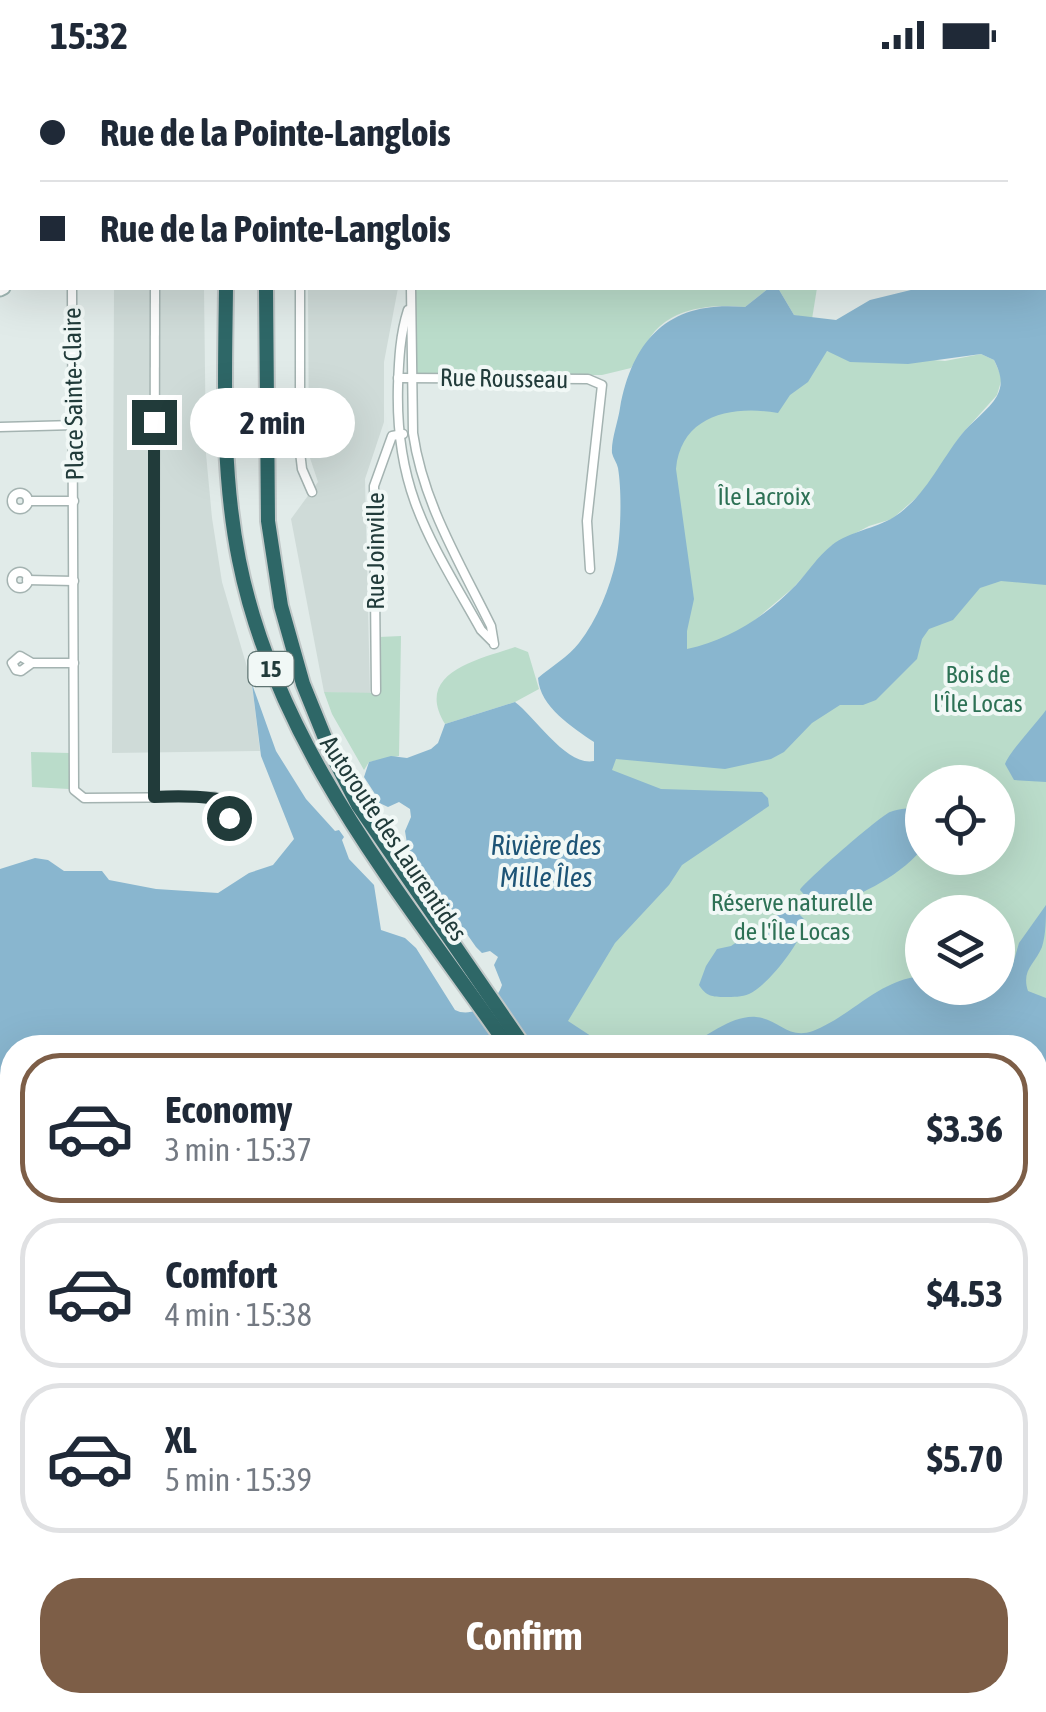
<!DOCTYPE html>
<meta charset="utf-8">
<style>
:root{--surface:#fff;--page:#f2f2f3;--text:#1f2937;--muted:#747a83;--line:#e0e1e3;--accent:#7d5e47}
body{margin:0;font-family:"Asap Condensed",sans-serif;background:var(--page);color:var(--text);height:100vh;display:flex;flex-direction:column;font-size:38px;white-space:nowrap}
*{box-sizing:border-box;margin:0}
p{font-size:32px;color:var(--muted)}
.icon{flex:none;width:55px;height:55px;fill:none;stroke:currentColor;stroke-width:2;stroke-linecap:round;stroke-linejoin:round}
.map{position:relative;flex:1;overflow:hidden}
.panel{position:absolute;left:0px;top:965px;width:1048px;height:678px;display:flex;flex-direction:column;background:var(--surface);border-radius:40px 40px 0 0;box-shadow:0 10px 40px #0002}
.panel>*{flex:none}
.hud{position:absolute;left:0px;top:0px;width:1048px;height:220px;box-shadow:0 10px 40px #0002;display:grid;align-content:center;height:220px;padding:0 40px;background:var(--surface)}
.tools{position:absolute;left:905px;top:695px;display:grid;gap:20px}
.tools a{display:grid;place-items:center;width:110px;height:110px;border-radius:50%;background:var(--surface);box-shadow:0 10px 40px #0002;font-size:50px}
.end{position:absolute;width:45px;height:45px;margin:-22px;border:12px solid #213b3a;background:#fff;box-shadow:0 0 0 5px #fff}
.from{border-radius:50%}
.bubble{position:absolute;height:70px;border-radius:35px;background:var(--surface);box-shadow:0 10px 40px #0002;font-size:32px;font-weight:700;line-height:70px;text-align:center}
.hud b{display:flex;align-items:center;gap:35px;height:95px;font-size:38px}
.hud b+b{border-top:2px solid var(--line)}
.hud i{width:25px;height:25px;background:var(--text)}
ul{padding:18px 0 0;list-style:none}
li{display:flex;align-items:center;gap:30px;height:150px;margin:0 20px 15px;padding:0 20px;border:5px solid var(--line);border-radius:40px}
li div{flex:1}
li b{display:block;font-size:38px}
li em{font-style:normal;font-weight:700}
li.on{border-color:var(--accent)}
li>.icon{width:90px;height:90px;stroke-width:1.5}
.primary-button{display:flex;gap:20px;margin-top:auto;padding:20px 40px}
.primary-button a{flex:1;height:115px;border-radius:40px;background:var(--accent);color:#fff;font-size:40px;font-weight:700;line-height:115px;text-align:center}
.status{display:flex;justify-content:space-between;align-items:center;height:70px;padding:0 50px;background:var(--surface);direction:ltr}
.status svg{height:28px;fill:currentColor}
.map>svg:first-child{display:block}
</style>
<div class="status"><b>15:32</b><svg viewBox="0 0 49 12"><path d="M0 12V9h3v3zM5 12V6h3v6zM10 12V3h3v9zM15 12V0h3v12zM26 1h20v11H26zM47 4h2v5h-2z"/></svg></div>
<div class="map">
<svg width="1046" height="1642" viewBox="0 0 1046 1642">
<rect width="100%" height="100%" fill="#e1ebe9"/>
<g fill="#cfdbd8">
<path d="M114,218h90l2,166 6,64 10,64 30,102 8,67 -148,2z"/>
<path d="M308,218h90l-14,74v60l-19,57 5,215 -46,-2 -33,-173 27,-37 -9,-27z"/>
</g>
<g fill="#badcca" fill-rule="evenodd">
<path d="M414,218h355l-24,19c-27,-3 -64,-1 -86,20 -11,10 -19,28 -28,41l-29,7h-187z"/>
<path d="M778,218h39l-5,31 -18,-4z"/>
<path d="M825,281l120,10 36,-7 13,6 8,18 -5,17 -36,40 -37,56 -32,28 -23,7 -38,20 -38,42 -88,74 -71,4 30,-164 19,-78z"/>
<path d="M980,487l66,9v448l-226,34 -286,-1 57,-266 22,-48zM922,712h76v76h-76zM922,842h76v76h-76z"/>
<path d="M401,566l-2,120 -30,6 -5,8 -32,-56 -8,-22 56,1 -1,-56z"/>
<path d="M515,577l13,5 11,37 -24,13 -70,22c-32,-52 35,-65 70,-77z"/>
<path d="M31,682l38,1v36l-37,-2z"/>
<path d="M0,1121h12v434l-12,-1z"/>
<path d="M1035,1252l3,7v123l8,1v111l-11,2z"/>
<path d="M0,1575l12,2v53h60l-5,12h-23l-3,-4 -5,4h-36z"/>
</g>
<g fill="#89b6cf" fill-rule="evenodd">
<path d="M1036,0h10v515l-45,-4 -21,7 -27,32 -24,9 -7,10 -5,20 -41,41 -13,5h-23l-28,18 -28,29 -13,7 -46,10 -109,-10 -4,11 49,19 101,3 6,6 1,8 -87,59 -13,20 -54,58 -47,78 29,19 40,7 -625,1v162l-12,2v-343l35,-11 13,2 16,11h38l7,9 47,9 62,4 31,-20 24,-8 21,-26 -33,-83 -9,-72 24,67 30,48 29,32 4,-1 5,7 -2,3 7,19 25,26 7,45 24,8 11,10 39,62c17,9 42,-8 47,-25l-8,-20 4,-8 -8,-6 -8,2 -6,-6 -68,-97 -3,-19 6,-14 -1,-8 -11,-7 -11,5 -15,-7 2,-6 -11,-17 5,-15 22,-6 16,2 24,-9 7,-6 7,-19 70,-22c20,15 52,65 79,59v-19c-22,-15 -54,-35 -56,-64 13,-11 31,-22 41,-35 18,-23 31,-55 37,-83 5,-24 6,-68 2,-92 -1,-5 -5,-10 -6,-15 -1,-13 6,-31 8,-45 13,-72 52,-108 125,-101l24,-19h9l16,27 42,5 34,-20 49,-12h126v-216zM827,281l23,11 58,2 73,-10 13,6c6,12 10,23 3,36 -8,14 -26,26 -36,39 -22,28 -36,62 -67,82 -19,12 -44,14 -62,28 -14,11 -25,28 -36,40 -31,32 -67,55 -109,64v-18l7,-32 -18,-130c5,-54 56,-64 102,-56l12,-18 18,-13z"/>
<path d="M1046,640v72l-32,-2 -9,-16c5,-13 31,-40 41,-54z"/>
<path d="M922,737v42c-28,33 -64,44 -101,64l-21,-23c4,-8 80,-74 90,-78 10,-4 22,-4 32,-5z"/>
<path d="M1046,835c0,13 0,29 -4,42 -7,17 -21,23 -14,44l18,7v194l-11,2v-146l-349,-1c20,-10 46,-32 70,-30 23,2 32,23 57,14 40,-16 65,-51 109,-55v12h76v-15h9l5,-6 7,-24z"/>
<path d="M797,842l9,9c-3,19 -38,65 -57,73 -7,3 -16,3 -24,3 -13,0 -19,-1 -26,-12l7,-19 11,-17 14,-3 49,-33z"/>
<path d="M1046,1591v51h-688c30,-25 78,-7 113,-9 23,-1 47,-6 70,-3 26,3 52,8 77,0h417v-38z"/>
<path d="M72,1630h266l15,12h-286z"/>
</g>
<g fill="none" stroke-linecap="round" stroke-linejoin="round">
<defs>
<g id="street">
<path d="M406,0v2"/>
<path d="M308,2l1,-2"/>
<path d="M72,218l2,502 10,8 131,-1 15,7"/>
<path d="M300,218v164l2,17 10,23"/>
<path d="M411,218l2,145c10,70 47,130 78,193l3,18"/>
<path d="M408,240c-8,25 -9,49 -10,76 -3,106 33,155 83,244l11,11"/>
<path d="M398,308l190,1 14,6 -15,136 3,48"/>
<path d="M0,357l75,-2"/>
<circle cx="20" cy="431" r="8"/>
<path d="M28,431h46"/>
<circle cx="20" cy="510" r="8"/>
<path d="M27,510l47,1"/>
<path d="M32,593l-11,8 -5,-1 -4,-7 8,-7 12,7h42"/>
<path d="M376,621l-2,-205 18,-50 11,-2"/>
<path d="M154,727l1,-509"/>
<circle cx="236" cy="742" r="9"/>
<path d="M1035,1548l8,-5 -2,-34 5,-11"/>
</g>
<g id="secondary">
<path d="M101,0v2"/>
<path d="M114,0v2"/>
<path d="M0,220l4,-2"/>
</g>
<g id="highway">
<path d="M227,2v-2"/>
<path d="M268,2v-2"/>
<path d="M226,218c-1,91 -5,182 13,272 37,187 164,335 270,488"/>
<path d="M266,218l2,233 13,85 22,78 28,69 27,52 167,243"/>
<path d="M964,1630l8,12"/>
<path d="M980,1630l9,12"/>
</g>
</defs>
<use href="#street" stroke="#a4b3b1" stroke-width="11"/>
<use href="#secondary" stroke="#9fb6b3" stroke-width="15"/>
<use href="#highway" stroke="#c1c8c8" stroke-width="18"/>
<use href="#street" stroke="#fff" stroke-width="8"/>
<use href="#secondary" stroke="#fff" stroke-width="11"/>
<use href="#highway" stroke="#2e6767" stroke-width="14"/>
</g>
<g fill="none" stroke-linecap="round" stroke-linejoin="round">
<path stroke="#213b3a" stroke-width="12" d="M154,352v375c31,-2 62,-1 88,8l4,8 -4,6 -7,3 -6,-4"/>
</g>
<g text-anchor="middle" stroke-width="8" stroke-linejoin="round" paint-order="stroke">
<rect fill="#f1f8f6" stroke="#5f7472" stroke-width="2.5" x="248.5" y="582" width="45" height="34" rx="8"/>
<g font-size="22" font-weight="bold" fill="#213b3a">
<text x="271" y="607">15</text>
</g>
<g font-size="25" fill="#213b3a" stroke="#f1f8f6">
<text transform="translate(504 308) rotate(1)" y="9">Rue Rousseau</text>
<text transform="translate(73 324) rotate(-91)" y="9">Place Sainte-Claire</text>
<text transform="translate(375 481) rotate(-90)" y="9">Rue Joinville</text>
<text transform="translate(394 768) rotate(56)" y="9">Autoroute des Laurentides</text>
</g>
<g font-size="25" fill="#2d7155" stroke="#f1f8f6">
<text x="764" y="435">Île Lacroix</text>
<text x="978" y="613">Bois de<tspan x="978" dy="29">l'Île Locas</tspan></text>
<text x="792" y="841">Réserve naturelle<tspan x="792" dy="29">de l'Île Locas</tspan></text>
</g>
<g font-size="28" font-style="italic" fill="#1d5476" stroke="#f1f8f6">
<text x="546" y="785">Rivière des<tspan x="546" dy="32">Mille Îles</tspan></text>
</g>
</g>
</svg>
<div class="tools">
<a><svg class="icon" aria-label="locate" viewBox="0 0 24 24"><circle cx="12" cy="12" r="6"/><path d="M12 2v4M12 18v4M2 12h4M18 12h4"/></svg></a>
<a><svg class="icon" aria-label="layers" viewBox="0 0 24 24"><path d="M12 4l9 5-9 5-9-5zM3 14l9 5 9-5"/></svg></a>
</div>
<i class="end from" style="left:229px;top:748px"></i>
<i class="end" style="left:154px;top:352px"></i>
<div class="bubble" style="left:190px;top:318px;width:165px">2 min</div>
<div class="hud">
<b><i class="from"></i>Rue de la Pointe-Langlois</b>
<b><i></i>Rue de la Pointe-Langlois</b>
</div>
<section class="panel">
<ul>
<li class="on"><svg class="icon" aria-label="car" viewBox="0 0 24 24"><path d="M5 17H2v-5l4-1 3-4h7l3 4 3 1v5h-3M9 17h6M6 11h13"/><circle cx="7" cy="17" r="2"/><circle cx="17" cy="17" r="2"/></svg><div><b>Economy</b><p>3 min · 15:37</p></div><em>$3.36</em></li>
<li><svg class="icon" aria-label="car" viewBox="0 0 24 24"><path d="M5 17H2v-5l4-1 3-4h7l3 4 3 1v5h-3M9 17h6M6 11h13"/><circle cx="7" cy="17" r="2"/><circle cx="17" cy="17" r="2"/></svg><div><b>Comfort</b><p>4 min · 15:38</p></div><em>$4.53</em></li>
<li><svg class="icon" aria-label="car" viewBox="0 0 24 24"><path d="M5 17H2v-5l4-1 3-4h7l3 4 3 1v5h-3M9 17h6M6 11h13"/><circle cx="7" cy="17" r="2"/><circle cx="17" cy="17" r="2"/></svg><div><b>XL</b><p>5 min · 15:39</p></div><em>$5.70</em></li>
</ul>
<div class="primary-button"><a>Confirm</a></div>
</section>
</div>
